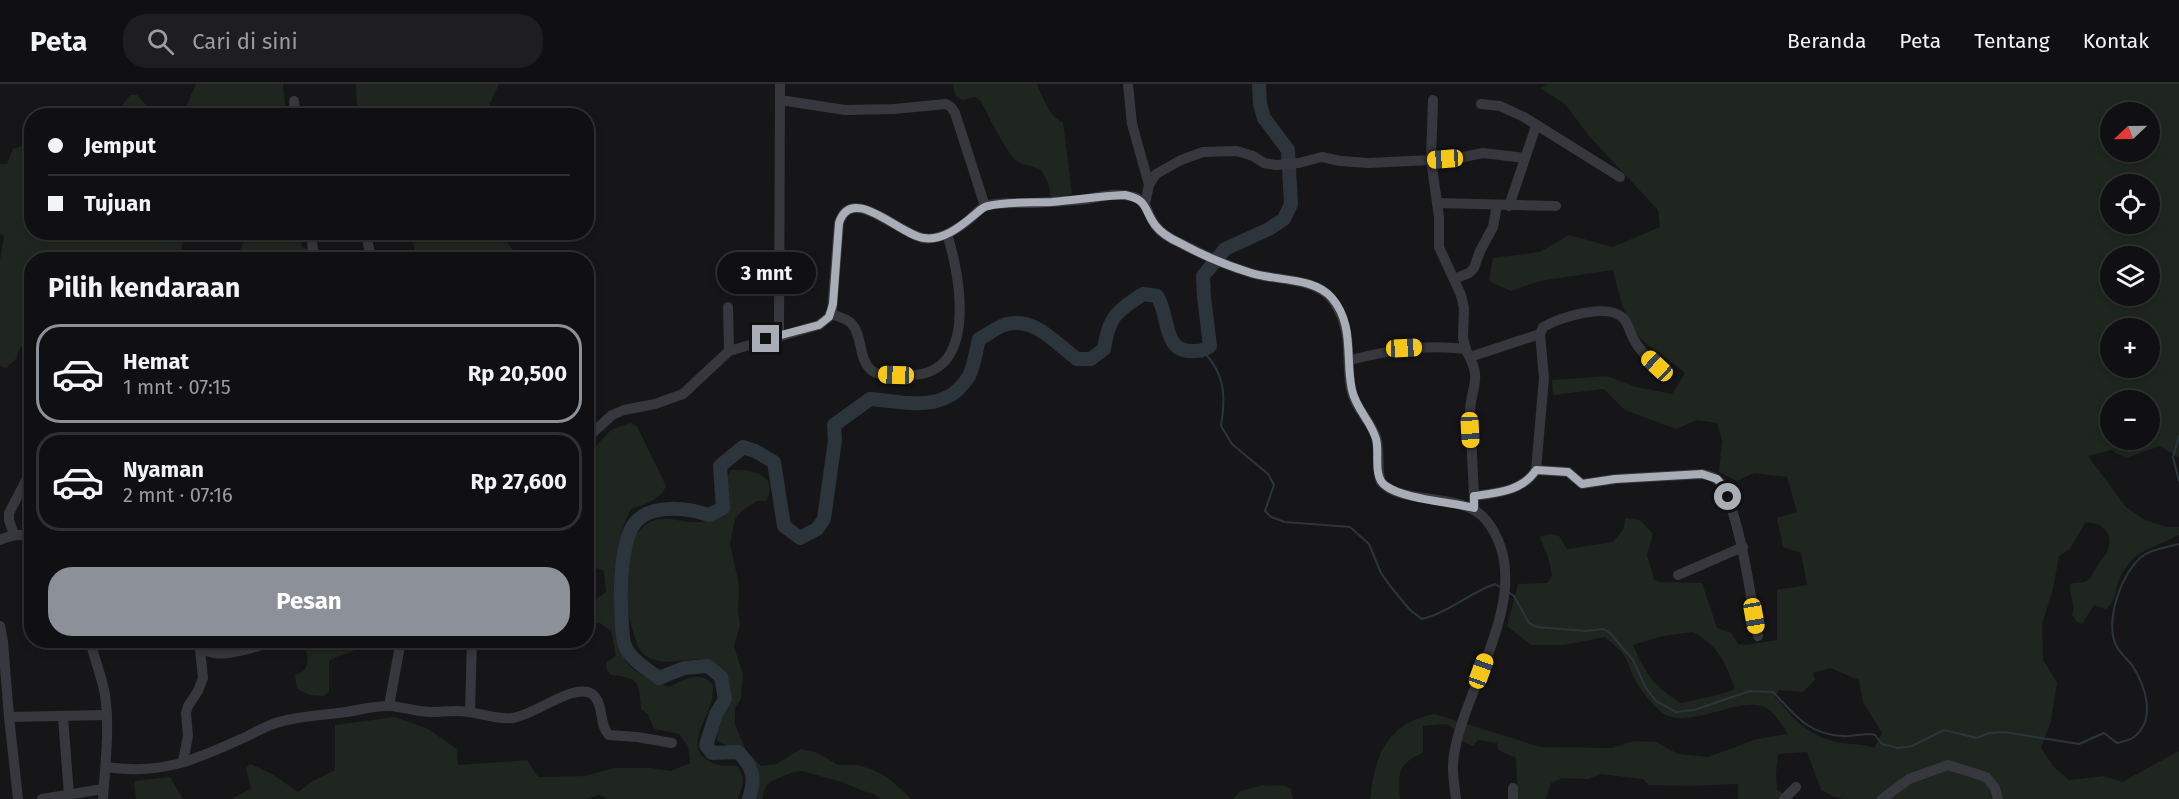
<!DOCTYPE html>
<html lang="id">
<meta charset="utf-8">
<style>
:root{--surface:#101012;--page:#1e1e20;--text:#f1f3f6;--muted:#9c9d9f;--line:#303032;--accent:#8c9099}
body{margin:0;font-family:"Fira Sans",sans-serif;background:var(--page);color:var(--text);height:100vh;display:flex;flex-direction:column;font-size:22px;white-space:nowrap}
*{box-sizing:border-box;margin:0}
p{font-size:20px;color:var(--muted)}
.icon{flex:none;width:33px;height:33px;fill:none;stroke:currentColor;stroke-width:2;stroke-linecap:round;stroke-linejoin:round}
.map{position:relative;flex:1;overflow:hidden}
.panel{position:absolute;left:24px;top:168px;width:570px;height:396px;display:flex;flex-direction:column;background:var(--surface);border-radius:24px;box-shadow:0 3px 9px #0003,0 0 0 2px var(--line)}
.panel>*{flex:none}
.guide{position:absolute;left:24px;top:24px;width:570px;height:132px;border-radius:24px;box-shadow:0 3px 9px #0003,0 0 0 2px var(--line);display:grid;align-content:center;height:132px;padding:0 24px;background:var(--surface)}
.needle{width:39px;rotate:248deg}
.fabs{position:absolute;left:2100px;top:18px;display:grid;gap:12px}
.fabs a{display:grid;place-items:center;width:60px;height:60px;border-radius:50%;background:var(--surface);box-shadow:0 3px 9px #0003,0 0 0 2px var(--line);font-size:30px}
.end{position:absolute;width:27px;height:27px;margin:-14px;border:8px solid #a8adb8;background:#111;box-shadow:0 0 0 3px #111}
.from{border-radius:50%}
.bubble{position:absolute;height:42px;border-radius:21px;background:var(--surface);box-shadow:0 3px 9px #0003,0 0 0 2px var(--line);font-size:20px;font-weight:700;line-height:42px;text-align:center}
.car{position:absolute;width:18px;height:36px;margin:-18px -9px;border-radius:8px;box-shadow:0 0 4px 2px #0007;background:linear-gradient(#f5c518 24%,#345 0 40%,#f5c518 0 76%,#345 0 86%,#f5c518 0)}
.guide b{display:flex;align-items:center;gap:21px;height:57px;font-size:22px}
.guide b+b{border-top:2px solid var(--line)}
.guide i{width:15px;height:15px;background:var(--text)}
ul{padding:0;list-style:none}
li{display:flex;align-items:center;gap:18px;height:99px;margin:0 12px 9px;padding:0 12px;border:3px solid var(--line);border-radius:24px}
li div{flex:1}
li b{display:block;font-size:22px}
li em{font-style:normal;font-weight:700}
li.current{border-color:var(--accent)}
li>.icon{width:54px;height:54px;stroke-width:1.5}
h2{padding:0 24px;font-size:27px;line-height:72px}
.cta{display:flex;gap:12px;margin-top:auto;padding:12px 24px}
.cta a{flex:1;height:69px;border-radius:24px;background:var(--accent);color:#fff;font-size:24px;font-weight:700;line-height:69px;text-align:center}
header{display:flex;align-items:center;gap:36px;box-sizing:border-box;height:84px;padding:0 30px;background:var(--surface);border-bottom:2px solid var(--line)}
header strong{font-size:28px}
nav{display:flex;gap:33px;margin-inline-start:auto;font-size:21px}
.search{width:420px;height:54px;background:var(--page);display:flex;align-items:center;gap:15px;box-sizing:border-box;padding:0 21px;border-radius:24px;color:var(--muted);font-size:22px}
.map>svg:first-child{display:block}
</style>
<header>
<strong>Peta</strong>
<div class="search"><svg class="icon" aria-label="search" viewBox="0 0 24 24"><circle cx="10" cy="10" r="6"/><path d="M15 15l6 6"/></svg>Cari di sini</div>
<nav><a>Beranda</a><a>Peta</a><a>Tentang</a><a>Kontak</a></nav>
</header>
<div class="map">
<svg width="2179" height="715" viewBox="0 0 2179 715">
<rect width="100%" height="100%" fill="#161618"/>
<g fill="#1e261f" fill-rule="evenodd">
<path d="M196,0h87l3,31h-58l-4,-7 -5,-2 -3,9h-28l-1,-11z"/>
<path d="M356,0h143l-15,32 -117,-1 -10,-8z"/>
<path d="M953,0h84c5,12 13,34 26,38l9,72 -14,5 -7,-1 -3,-16 -7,-12c-7,-4 -15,-4 -23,-8 -9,-4 -32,-50 -37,-61l-6,-4 -13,3 -7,-5z"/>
<path d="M1549,0h630v374l-19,-12 -34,12 -15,-8 -23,6 38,51 19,13 21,7h13v8l-41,19c-9,8 -16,17 -20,29 -3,10 -3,19 -12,26l-12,-4 -12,19 -6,-3 -4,-6c4,-13 -3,-18 -2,-31 6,-2 13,0 18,-4 4,-3 7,-11 10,-16 3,-5 9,-9 10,-15 6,-17 -8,-28 -23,-26l-15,26 -11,7 -6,33 -11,35 1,35 14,24 -6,38 -10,27 12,18 16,14 35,-4 18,6 57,-31v48h-334l-10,-2 -14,-7 -14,-38 -29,2 -2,20 1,16 17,9h-56v-15l-51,2 -38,-1 -6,-6 -43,-5 -12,5 -26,-1 -11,5 -5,16h-28l-2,-41 -18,-8 -1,-7 -19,-3 -5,6 -13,-6 -6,-11 -7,-5 -24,2v27c-26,11 -25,20 -23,46h-30c5,-45 17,-76 65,-85l105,33 72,1 21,-7 23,1 22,12 30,3 49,-18 31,-5c-6,-9 -14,-23 -24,-27 -25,-10 -67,19 -96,9 -12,-5 -28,-27 -34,-38 -4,-8 -6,-18 -12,-25 -4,-6 -12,-11 -17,-16l-41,8h-33l-24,-19 11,-42 29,-1 5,-7 -3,-16 -9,-23 10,-3 9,2 8,13 46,-7 11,-14 1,-10 15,2 13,14 -6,21 7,24 4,3 44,1 15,45 14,5 7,11 8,1 31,-5v-50l30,-5 -6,-32 -18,-6 -6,-29 20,-6 -10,-35 -33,-4 -17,8 -18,-9 3,-32 -5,-17 -20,-3 -21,9 -51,-19 -21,-21 -51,6 -1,-15 55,-4 29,11 36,7 13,-21c-15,-13 -32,-22 -46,-36 -14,-15 -21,-47 -26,-67l-73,11 -29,10 -22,-10 4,-23 47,-6 29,-17 44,12 47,-20 -2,-17 -69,-74 -24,-32 -25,-16zM2110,28h40v40h-40zM2110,100h40v40h-40zM2110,172h40v40h-40zM2110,244h40v40h-40zM2110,316h40v40h-40zM1693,548c26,14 32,31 42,57l-14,5 -40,9c-29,-18 -34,-28 -48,-58l29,-9zM1830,584l29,12 4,22 19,31 -8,15c-12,-5 -25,-3 -38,-6 -30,-8 -41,-22 -61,-45l4,-7 24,2 12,-12 -2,-7z"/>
<path d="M130,11h7l9,10 5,10h-30l1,-9z"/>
<path d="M27,60l4,1 1,87 158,1c-7,7 -12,17 -5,26l-153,1 -1,83c-9,1 -13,6 -14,15l-11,10 -6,-2v-106l4,-25 -4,-1v-70h7l6,-15z"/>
<path d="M249,148l53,1 -1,13 24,12 23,-2 10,1 2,2 -125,1z"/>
<path d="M409,149h92l18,26h-101z"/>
<path d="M630,339l7,3 29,60c-5,14 -22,18 -35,23 -11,18 -17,59 -17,81 0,10 5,21 4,32 -1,12 1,28 8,39 10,14 27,20 43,26 15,-7 31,-18 44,-2 0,5 0,10 -1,14 -5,23 -33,53 6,66 6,2 12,0 19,1 10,13 6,18 1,33h-131l-7,-4 -15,4h-354l20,-10 -5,-21 4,-4 22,10 26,18 15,-11 22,-11v-45l60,-8 33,12 29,20 1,16 69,-5 11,17 47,-1 29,-8h37l20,3 19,-8 -2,-17 -9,-12 -25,-5 -6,-14 -7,-6c-2,-27 -1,-31 -30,-34l-4,-5 -1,-8 10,-6 -5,-25 -10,-7 -14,-3v-16l19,-13 -2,-21 -17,-6v-57l4,-15 -4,-14v-38l10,4 14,-15z"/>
<path d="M732,386c20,-1 48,5 34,31h-9l-14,9 -8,9 -5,25 8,36 1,15 -1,15 2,15 -6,21 9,29 -2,24 -6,9v17l11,25 15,16 15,-2 25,-15 17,4 20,12h19l14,4 16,8 25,22h-31l-7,-5 -11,-3 -21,-9 -40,-11 -8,1 -23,9 -5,5 -4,13h-5c7,-33 -13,-47 -40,-58 -3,-20 22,-53 6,-70 -22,-24 -50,-1 -73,-13 -13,-6 -14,-18 -18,-30 -8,-28 -13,-72 7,-97 27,-32 57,13 90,-25 -1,-13 -6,-26 3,-36z"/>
<path d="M303,557h55l1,3 -4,6 -19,7 -7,4v30l-5,5 -14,-1 -13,-6 -2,-14c18,-5 13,-20 8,-34z"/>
<path d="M170,693l13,22h-47l-2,-18z"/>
<path d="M1263,701l22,1 6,3 2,10h-61l9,-8z"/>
</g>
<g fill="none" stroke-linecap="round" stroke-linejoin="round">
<g stroke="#2c353c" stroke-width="2">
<path d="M1203,267c22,23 23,44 18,75l11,18 36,30 6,11 -9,26 6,6 14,5 65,5 19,17 12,29 10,14 19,23 12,9c26,-6 47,-26 73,-35l5,3"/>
<path d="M2179,352l-6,21 6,24"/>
<path d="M1508,508l6,4 15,27 8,4 49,4 17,-2 7,4 23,27 13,28 10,13 20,11 18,-2 56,-19 23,1c22,23 35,42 69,44 10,1 19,-2 28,-2l5,1 7,9 16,4 14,-2 32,-16 33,8 12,-5 15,-1 75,12 25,-11 13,10c5,-1 13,-3 17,-6 23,-18 11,-52 -2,-72 -5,-6 -11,-11 -15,-18 -14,-24 5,-77 27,-92 9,-6 24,-8 35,-11"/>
</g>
<path stroke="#2c353c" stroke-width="14" d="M749,715c7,-21 4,-32 -11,-47l-26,1 -6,-8 10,-31 9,-15 -4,-22 -13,-11 -24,2 -25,10c-11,-8 -29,-19 -34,-32 -4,-11 -3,-29 -4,-42 -1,-20 1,-65 14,-81 16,-20 53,-15 74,-8l14,-7 -3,-42 23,-19 12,4 19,11 10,64 16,12 17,-9 7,-10 11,-79 -1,-15 36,-26c38,3 76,15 99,-23 5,-10 7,-25 10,-37 8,-4 17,-11 25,-14 30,-10 51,18 73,34h14l13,-10c5,-33 12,-37 39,-55l14,2c13,19 5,56 35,55 8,0 11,0 18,-5l-6,-49 -1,-21 22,-27 44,-20 15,-10 7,-15 -3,-54 -24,-32 -4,-14 -1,-20"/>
<g stroke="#37383d" stroke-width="10">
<path d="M1128,0l4,40 17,61"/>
<path d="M780,16l65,10 49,-1 52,-5 5,3 4,6 30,93"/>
<path d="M1433,16l-2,60 27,-2 25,-5 42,5"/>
<path d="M294,17l2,15"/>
<path d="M1481,20l19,2 24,11 96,60"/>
<path d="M1437,119l119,3"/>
<path d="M1145,120l4,-19 7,-11 25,-14 22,-8 34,-1 16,5 11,7 12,2 23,-2 23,-6 18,4 28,2 63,-3 8,57v30l22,48 3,13 -1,30 3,11c-42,-5 -75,1 -116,11"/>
<path d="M1509,122l27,-80"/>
<path d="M311,148l3,28"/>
<path d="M366,148l5,28"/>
<path d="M1454,195l15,-6 5,-5 6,-17 13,-24 4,-22"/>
<path d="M728,223l1,44"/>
<path d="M830,230c7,2 16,4 21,9 13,13 6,39 23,49 10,5 26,4 37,3 68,-1 49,-100 36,-141"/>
<path d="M779,251l1,-251"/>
<path d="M1467,268c16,29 4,33 3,60l4,84"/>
<path d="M1470,273l70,-23 3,-7c16,-9 64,-25 80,-9 5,5 7,14 10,20 6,12 15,20 24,28"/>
<path d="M586,355l26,-24 12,-5 31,-6 28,-10 46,-43 90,-26 10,-8 3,-7 7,-87c12,-39 59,10 84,15 17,3 36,-10 48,-20 4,-4 10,-10 14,-12 9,-4 39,-3 50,-3 15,-1 30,-2 45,-3 17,-2 37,-9 54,-3 14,5 13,17 21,28 6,8 16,14 25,18 21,11 48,23 71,30 25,8 68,4 83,29 20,30 11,55 17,87 4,19 19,31 25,48 5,15 0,31 5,45 21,24 82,9 105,38 53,66 -18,160 -31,229 -4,17 -1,33 1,50"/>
<path d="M1536,386l8,-92 -4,-44"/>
<path d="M1474,424v-12c22,-3 49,-5 62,-26l32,2 14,12 33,-5 87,-5c8,1 14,3 20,10 5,7 7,17 10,26 13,41 18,84 26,126"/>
<path d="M14,451l-5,-15v-7l23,-44"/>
<path d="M0,456c11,-5 21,-7 32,-3"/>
<path d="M1678,491l65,-28"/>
<path d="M0,542l3,16 6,75 98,-2"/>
<path d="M90,556c4,19 12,36 15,55 5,35 0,69 -2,104"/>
<path d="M191,556c19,22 44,12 68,6"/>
<path d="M389,622l12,-66"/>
<path d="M470,628l2,-72"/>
<path d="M9,633l9,82"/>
<path d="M63,633l6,78"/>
<path d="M183,678l5,-26 -2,-23 2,-7 10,-15 5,-13 -3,-29"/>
<path d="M106,683c54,8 87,-6 135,-28 14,-6 27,-15 42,-18 20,-5 42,-6 63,-9 14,-2 30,-7 44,-6 14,1 27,6 41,6 9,0 18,-1 27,-1 19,0 35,9 54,7 22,-2 62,-36 80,-24 13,10 6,30 17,41l28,2 35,6"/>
<path d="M1513,704v11"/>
<path d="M42,715l61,-10"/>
<path d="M1784,715l12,-12"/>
<path d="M1882,715l27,-20 39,-14 38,12 9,11 3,11"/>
</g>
</g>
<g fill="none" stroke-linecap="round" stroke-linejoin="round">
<path stroke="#a8adb8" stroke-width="8" d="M766,255l53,-14 10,-8 4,-13 6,-81c13,-40 60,12 85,15 18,3 36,-11 49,-22 4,-3 9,-9 15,-10 20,-5 43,-3 64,-4 24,-2 48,-6 73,-7 24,5 18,14 30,30 6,8 16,14 25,18 22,12 48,23 71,30 25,8 63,4 81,25 23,27 13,62 20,92 4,19 19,31 24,49 4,13 -4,38 10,47 17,13 65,16 88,22v-12c22,-3 49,-5 62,-26l32,2 14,12 33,-5 87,-5 15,5 8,10 3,8"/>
</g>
</svg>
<div class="fabs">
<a><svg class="needle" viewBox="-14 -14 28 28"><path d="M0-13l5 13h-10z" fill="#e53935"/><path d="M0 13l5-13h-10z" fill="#9c9d9f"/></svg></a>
<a><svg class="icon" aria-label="locate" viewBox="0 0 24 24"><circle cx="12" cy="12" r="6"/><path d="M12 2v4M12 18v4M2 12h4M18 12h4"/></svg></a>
<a><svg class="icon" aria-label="layers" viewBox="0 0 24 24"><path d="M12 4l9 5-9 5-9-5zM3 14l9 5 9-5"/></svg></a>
<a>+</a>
<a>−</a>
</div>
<i class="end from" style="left:1728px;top:413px"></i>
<i class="end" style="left:766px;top:255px"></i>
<div class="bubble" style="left:717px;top:168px;width:99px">3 mnt</div>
<i class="car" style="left:1445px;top:75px;rotate:266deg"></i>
<i class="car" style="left:1404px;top:264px;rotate:87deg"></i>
<i class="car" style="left:1657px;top:282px;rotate:313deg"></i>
<i class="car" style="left:896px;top:291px;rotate:272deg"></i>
<i class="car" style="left:1470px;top:346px;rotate:177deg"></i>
<i class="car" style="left:1754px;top:532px;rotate:170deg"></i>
<i class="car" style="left:1481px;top:587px;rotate:20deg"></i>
<div class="guide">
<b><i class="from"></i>Jemput</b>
<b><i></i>Tujuan</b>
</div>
<section class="panel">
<h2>Pilih kendaraan</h2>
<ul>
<li class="current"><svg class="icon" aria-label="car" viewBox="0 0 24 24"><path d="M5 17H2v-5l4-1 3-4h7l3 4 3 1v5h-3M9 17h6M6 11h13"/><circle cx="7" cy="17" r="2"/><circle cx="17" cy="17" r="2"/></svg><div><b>Hemat</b><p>1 mnt · 07:15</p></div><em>Rp 20,500</em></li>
<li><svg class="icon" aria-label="car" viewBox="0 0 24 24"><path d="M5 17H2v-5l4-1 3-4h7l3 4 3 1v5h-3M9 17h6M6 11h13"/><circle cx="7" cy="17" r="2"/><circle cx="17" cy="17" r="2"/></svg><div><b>Nyaman</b><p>2 mnt · 07:16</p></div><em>Rp 27,600</em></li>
</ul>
<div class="cta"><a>Pesan</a></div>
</section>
</div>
